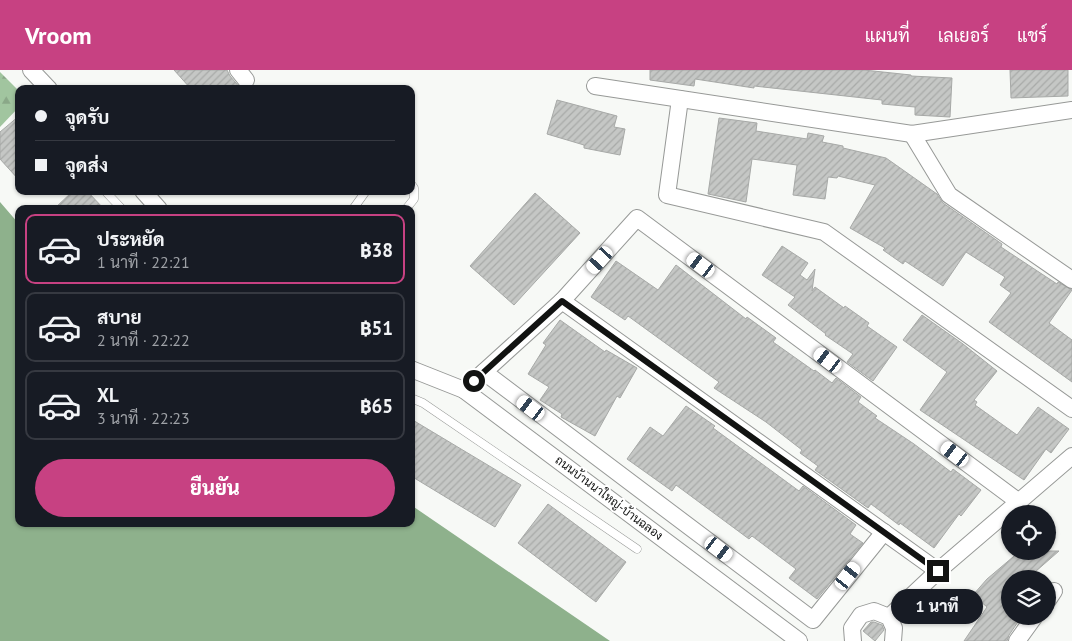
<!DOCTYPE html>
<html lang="th">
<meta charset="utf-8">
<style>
:root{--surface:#171b24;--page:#20242c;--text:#f1f3f6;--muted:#9ea1a6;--line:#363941;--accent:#c74182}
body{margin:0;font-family:"PT Sans",Sarabun,sans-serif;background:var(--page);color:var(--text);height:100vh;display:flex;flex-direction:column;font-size:19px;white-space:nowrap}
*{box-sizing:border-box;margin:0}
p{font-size:16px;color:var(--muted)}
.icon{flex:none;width:28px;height:28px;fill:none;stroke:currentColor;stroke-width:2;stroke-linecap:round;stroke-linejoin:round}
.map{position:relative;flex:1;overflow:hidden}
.side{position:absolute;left:15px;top:135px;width:400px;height:322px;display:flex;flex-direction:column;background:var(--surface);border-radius:10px;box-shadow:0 1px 4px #0004}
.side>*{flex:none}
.banner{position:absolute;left:15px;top:15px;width:400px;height:110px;border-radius:10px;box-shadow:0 1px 4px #0004;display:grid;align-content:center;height:110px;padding:0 20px;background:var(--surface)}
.tools{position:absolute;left:1001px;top:435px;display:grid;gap:10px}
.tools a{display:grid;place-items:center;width:55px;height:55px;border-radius:50%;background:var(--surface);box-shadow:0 1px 4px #0004;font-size:25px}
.end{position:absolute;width:22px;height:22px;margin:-11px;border:6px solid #121312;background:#fff;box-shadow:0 0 0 2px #fff}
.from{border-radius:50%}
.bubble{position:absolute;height:35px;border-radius:18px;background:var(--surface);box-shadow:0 1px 4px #0004;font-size:16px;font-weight:800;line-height:35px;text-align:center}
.car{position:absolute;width:15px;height:30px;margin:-15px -8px;border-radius:6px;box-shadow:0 0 4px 1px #0007;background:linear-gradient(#fff 24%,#345 0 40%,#fff 0 76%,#345 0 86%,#fff 0)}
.banner b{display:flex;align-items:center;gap:18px;height:48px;font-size:19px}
.banner b+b{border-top:1px solid var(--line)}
.banner i{width:12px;height:12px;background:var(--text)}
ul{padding:9px 0 0;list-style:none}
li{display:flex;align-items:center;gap:15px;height:70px;margin:0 10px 8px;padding:0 10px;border:2px solid var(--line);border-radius:10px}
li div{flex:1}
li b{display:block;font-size:19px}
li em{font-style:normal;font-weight:800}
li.active{border-color:var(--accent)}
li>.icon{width:45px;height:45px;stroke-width:1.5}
.primary-button{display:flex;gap:10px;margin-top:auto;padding:10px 20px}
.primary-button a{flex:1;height:58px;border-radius:30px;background:var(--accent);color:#fff;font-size:20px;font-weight:800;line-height:58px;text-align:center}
header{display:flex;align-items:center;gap:30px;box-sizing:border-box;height:70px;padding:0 25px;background:var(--accent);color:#fff}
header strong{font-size:24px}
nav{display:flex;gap:28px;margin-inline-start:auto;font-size:18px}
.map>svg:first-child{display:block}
</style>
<header>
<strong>Vroom</strong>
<nav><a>แผนที่</a><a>เลเยอร์</a><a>แชร์</a></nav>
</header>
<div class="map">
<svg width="1072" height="571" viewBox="0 0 1072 571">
<defs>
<pattern id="forest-firs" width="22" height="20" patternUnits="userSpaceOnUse" patternTransform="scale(1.25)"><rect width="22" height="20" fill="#a1c59f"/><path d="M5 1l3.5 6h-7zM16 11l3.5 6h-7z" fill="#8aa888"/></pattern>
<pattern id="building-hatch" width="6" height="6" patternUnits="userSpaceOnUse" patternTransform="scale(1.25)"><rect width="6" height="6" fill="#c5c7c5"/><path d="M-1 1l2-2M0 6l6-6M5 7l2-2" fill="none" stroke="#a8aaa8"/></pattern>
</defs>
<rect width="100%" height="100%" fill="#f7f9f6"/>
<path fill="url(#forest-firs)" d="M0,2l19,19v16l-19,20z"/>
<path fill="#8eb18c" d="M0,132l19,22v300h392v-19l199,136h-610z"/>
<g fill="url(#building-hatch)" stroke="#a7a9a7">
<path d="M174,0h53l3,6 11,13h-50z"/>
<path d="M650,0h214l47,5v1l41,2 -2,39 -35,-2v-8l-33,-3v-4l-128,-14v2l-59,-9 -1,7 -44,-6z"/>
<path d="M1010,0h58v26l-57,2z"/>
<path d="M557,30l60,16 -3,11 11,2 -5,26 -36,-7v-3l-37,-11z"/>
<path d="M19,46v64l-19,-21v-27z"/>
<path d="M719,48l38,5 -1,8 51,8 1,-6 16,3 -2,6 21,4v2l43,10 51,36 6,9 59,41 -1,3 56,37 1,-2 14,8 -23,33 23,17v42l-83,-60 22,-29 -11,-8 5,-8 -39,-25 -23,34 -38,-25 -2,3 -20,-14 2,-2 -35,-20 25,-43 -37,-9 -1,2 -9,-1 -3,22 -32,-4 4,-30 -45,-6 -6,43 -38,-8z"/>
<path d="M73,121h14l17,18h-50z"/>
<path d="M535,123l45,40 -66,72 -44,-39z"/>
<path d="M782,176l26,17 -8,12 7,5 8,-11 -3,22 3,-4 29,21 1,-2 24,17 -2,3 30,21 -24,34 -26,-19 6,-8 -28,-19 1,-1 -38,-29 7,-8 -33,-22z"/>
<path d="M616,191l42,29 18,-25 70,54 1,-2 29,21 -3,4 41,29 1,-1 17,13 4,-5 25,19 -3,5 19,14 -2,2 39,26 37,28 2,-3 28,21 -20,26 -2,-2 -25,34 -34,-25 -1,2 -28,-21 -3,4 -53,-38 3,-4 -18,-13 2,-3 -36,-28 -52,-34 5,-6 -91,-66 -3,4 -34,-23z"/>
<path d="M922,245l41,29 34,27 -23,29 3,2 -2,3 42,30 21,-28 31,22 -18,24 -5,-4 -22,31 -104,-70 27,-38 -44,-32z"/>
<path d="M560,250l45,32 1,-2 31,18 -17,30 -3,-2 -22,40 -34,-19 1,-3 -22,-14 9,-13 -21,-13 18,-29 -3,-2z"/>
<path d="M686,336l29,20 -2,2 86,63 4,-5 53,39 -6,9 13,9 -46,56 -28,-21 7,-9 -44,-33 -3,3 -73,-54 -4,6 -45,-32 23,-32 13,9z"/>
<path d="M411,349l110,66 -26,42 -84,-51z"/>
<path d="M548,434l78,58 -30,40 -78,-59z"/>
<path d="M1020,481h39l-32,28h-17v37h12l-13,19 -2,6h-43l23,-34 -14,-12 14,-16z"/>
<path d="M871,552h3l8,3 2,5 -9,11 -12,-10z"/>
</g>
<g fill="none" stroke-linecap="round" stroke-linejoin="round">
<defs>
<g id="service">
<path d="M105,121l17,18"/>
<path d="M353,139l13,-18"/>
<path d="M406,139l8,-10v-11l-3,-4"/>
<path d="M411,328l12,5 214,146"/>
</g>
<g id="minor">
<path d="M31,0l18,19"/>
<path d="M238,0l8,10"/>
<path d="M595,16l317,48 160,-24"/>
<path d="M680,29l-13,96 157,37 248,177"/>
<path d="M912,64l37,61 123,85"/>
<path d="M143,121l16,18"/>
<path d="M562,231l376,270"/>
<path d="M411,299l53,21 335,251"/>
<path d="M484,302l329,248 71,-88"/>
<path d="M464,320l98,-89 75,-83 382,284"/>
<path d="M1048,530l6,-9"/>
<path d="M889,547l49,-46 134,-115"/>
<path d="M853,571l-1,-13 9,-13 13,-4 15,6 5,11 -1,13"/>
<path d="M1017,571l18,-25"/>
</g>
</defs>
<use href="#service" stroke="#979997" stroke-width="9"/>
<use href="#minor" stroke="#979997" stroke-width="18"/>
<use href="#service" stroke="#fff" stroke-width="8"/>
<use href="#minor" stroke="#fff" stroke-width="16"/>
</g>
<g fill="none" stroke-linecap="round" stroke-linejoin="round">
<path stroke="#121312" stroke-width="6" d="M474,311l88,-80 376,270"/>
</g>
<g text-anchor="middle" stroke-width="4" stroke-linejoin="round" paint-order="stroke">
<g font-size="12" fill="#121312" stroke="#fff">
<text transform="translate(609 428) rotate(37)" y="4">ถนนบ้านนาใหญ่-บ้านฉลอง</text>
</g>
</g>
</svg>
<div class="tools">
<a><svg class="icon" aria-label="locate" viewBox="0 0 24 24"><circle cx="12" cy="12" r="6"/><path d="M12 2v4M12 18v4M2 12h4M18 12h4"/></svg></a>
<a><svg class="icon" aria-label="layers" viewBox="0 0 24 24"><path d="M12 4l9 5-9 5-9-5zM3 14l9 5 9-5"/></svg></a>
</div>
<i class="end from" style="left:474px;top:311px"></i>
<i class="end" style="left:938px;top:501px"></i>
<div class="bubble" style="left:891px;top:519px;width:92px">1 นาที</div>
<i class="car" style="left:600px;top:190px;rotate:222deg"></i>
<i class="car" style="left:701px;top:195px;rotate:307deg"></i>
<i class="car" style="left:828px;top:290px;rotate:307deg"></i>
<i class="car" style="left:531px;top:338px;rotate:307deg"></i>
<i class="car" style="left:955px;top:384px;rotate:307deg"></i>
<i class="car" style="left:719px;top:479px;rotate:127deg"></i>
<i class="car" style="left:848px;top:506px;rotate:38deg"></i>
<div class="banner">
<b><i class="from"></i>จุดรับ</b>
<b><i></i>จุดส่ง</b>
</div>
<section class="side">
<ul>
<li class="active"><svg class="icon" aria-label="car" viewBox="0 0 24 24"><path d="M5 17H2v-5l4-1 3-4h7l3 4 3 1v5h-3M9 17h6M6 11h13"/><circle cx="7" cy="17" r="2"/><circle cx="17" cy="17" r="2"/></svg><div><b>ประหยัด</b><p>1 นาที · 22:21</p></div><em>฿38</em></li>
<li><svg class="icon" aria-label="car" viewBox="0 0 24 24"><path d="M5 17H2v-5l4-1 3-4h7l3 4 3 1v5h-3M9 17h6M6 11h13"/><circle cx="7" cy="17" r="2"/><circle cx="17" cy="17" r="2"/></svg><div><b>สบาย</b><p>2 นาที · 22:22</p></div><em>฿51</em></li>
<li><svg class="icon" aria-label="car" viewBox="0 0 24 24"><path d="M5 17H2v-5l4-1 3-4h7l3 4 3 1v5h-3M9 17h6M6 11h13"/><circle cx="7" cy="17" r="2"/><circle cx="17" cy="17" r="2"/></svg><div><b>XL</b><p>3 นาที · 22:23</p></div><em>฿65</em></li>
</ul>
<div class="primary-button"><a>ยืนยัน</a></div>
</section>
</div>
